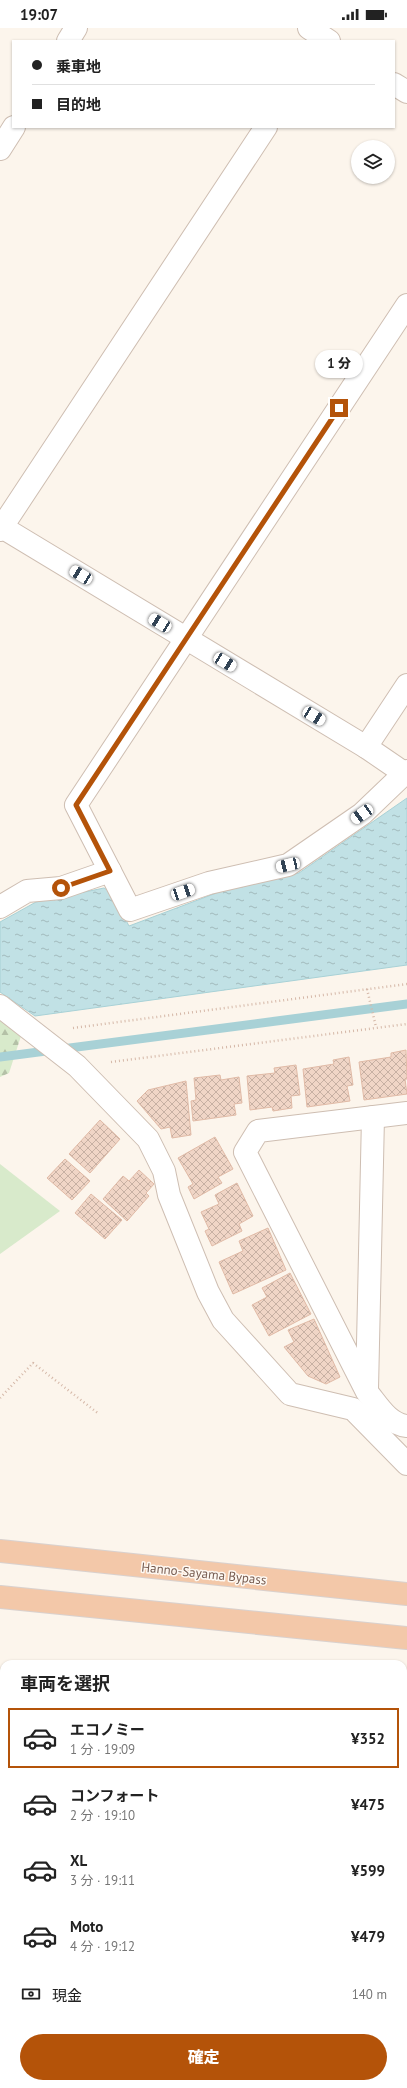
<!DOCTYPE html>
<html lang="ja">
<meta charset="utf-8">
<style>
:root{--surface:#fff;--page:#f2f2f2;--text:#222;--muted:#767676;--line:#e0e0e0;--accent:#b45309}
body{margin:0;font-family:"PT Sans","Noto Sans JP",sans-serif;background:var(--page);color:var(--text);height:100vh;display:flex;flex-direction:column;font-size:15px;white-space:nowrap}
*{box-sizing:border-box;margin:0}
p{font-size:13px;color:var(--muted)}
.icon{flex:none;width:22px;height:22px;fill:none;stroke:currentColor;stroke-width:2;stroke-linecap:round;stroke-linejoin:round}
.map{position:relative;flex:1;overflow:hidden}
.details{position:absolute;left:0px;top:1632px;width:407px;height:428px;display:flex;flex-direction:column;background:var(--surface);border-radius:12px 12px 0 0;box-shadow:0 1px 3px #0004}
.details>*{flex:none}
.top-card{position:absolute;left:12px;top:12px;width:383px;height:88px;border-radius:0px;box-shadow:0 1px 3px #0004;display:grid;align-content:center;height:88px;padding:0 20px;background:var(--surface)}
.buttons{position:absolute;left:351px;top:112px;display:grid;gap:8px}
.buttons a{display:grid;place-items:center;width:44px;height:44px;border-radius:50%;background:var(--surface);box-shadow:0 1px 3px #0004;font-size:20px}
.end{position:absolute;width:18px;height:18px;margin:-9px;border:5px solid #b45309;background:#fff;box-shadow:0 0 0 2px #fff}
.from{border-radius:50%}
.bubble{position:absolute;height:28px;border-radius:14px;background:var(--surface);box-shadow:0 1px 3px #0004;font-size:13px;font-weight:800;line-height:28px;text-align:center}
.car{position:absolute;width:12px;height:24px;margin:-12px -6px;border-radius:5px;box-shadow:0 0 3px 1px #0007;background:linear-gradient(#fff 24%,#345 0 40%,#fff 0 76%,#345 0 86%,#fff 0)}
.top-card b{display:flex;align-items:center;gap:14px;height:38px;font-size:15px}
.top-card b+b{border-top:1px solid var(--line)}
.top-card i{width:10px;height:10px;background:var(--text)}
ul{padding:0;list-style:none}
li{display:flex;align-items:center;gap:12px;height:60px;margin:0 8px 6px;padding:0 12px;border:2px solid transparent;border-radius:0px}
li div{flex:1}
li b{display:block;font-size:15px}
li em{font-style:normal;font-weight:800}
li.active{border-color:var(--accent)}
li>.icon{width:36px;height:36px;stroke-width:1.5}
h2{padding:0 20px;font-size:18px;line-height:48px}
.pay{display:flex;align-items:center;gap:10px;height:44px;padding:0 20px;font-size:15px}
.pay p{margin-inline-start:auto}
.action{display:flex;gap:8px;margin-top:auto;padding:8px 20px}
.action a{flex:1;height:46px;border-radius:24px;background:var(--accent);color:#fff;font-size:16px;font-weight:800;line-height:46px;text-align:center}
.status{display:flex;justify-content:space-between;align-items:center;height:28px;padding:0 20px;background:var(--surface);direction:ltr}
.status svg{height:11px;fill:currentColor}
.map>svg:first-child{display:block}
</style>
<div class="status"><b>19:07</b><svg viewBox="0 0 49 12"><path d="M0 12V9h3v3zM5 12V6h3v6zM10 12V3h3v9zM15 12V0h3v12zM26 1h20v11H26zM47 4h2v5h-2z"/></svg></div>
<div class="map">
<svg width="407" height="2060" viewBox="0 0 407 2060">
<defs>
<pattern id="forest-firs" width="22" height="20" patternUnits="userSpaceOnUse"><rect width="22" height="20" fill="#d8eacb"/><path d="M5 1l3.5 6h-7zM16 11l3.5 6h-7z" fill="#b4c1a7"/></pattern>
<pattern id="water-ripples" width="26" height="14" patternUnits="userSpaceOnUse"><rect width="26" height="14" fill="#c1e1e5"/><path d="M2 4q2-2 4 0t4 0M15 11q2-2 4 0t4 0" fill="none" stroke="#a2babc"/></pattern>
<pattern id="building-cross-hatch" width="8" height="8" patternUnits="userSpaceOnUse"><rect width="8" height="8" fill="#f0d5c6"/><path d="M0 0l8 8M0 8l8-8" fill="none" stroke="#c7b0a3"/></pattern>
</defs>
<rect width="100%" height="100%" fill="#fcf5ec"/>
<path fill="#d8eacb" d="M0,1136l60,47 -60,43z"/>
<path fill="url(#forest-firs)" d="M0,990l22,15 -13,40 -9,4z"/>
<path fill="url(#water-ripples)" stroke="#a8d1d6" d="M407,770v167l-372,51 -35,-24v-70l36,-20 68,-14 7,4 18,34 98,-37 72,-16z"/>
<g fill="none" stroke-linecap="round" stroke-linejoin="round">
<path stroke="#a8d1d6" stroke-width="9" d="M0,1029l407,-53"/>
</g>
<g fill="url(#building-cross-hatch)" stroke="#e1bba7">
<path d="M406,1022l1,29h-2l2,15 -43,6 -5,-38 32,-5v-4z"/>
<path d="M349,1029l4,28 -6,1 3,15 -43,6 -4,-38 31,-5 -1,-4z"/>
<path d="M296,1037l4,30 -9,1 1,12 -19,3 -1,-4 -22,3 -3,-34 28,-3 -1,-5z"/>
<path d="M220,1047l1,5 18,-3 3,26 -8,1 2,11 -43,6 -2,-20 5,-1 -2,-22z"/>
<path d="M186,1053l5,54 -19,3 -2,-11 -9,2 -24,-28 11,-11z"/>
<path d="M100,1092l20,19 -30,34 -21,-19z"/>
<path d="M215,1109l18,32 -15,8 4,6 -28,16 -6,-12 5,-3 -15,-26z"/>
<path d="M65,1131l25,22 -18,19 -25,-22z"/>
<path d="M139,1142l15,14 -8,9 3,3 -22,25 -24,-22 20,-23 6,5z"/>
<path d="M237,1155l16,33 -14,8 3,7 -30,15 -7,-15 4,-2 -8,-17 18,-8 -4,-9z"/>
<path d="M91,1166l31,26 -17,19 -30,-26z"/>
<path d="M268,1200l18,42 -53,24 -14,-32 24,-11 -4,-10z"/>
<path d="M290,1245l21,41 -42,22 -17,-31 15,-8 -5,-9z"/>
<path d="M314,1291l26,58 -14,7 -18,-8 -24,-29 10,-5 -6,-12z"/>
</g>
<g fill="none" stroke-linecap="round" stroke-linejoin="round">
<defs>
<g id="minor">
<path d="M309,0l20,13"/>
<path d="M68,13l8,-13"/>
<path d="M394,56l13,8"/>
<path d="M0,121l14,-22"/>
<path d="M407,277l-331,500 54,105 79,-27 79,-18 74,-51 45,-43"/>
<path d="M0,498l366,221 38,26"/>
<path d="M0,502l266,-403"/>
<path d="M366,719l41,-62"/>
<path d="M0,879l27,-16 34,-3 49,-17"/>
<path d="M0,978l77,60 71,73 16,32 5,24 39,97 15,28 67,74 63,15 54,55"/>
<path d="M407,1085l-149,18 -13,21 122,240c11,13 21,32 40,34"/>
<path d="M367,1361l6,-272"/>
<path d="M0,1990h4"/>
<path d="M403,2024h4"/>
</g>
<g id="trunk">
<path d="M0,1523l407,43"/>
<path d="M0,1569l407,41"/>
</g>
</defs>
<use href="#minor" stroke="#cebeb2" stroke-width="24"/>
<use href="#trunk" stroke="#d9d1ce" stroke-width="24"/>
<g stroke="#d5b8a8" stroke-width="2.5" stroke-dasharray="1 3" stroke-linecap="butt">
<path d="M367,961l9,38"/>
<path d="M73,1000l334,-44"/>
<path d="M111,1034l296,-38"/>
<path d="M0,1370l33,-35 66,51"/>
</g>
<use href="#minor" stroke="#fff" stroke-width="22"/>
<use href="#trunk" stroke="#f3c8a9" stroke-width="22"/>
</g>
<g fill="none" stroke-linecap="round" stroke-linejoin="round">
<path stroke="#b45309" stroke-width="5" d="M61,860l49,-17 -34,-66 263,-397"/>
</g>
<g text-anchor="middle" stroke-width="3" stroke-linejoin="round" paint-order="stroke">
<g font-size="13" fill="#775c50" stroke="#fef9f3">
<text transform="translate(204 1545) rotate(6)" y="5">Hanno-Sayama Bypass</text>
</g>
</g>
</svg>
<div class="buttons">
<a><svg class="icon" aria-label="layers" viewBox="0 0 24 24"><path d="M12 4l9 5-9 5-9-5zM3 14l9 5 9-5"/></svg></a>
</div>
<i class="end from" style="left:61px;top:860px"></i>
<i class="end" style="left:339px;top:380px"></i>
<div class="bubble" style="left:315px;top:322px;width:48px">1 分</div>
<i class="car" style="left:81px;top:547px;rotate:301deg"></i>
<i class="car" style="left:160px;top:595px;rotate:301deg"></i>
<i class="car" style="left:225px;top:634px;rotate:121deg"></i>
<i class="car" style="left:314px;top:688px;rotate:121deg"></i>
<i class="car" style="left:362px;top:786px;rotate:235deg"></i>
<i class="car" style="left:288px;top:837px;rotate:257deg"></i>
<i class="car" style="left:183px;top:864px;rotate:71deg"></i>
<div class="top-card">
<b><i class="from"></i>乗車地</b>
<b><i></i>目的地</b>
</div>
<section class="details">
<h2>車両を選択</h2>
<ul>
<li class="active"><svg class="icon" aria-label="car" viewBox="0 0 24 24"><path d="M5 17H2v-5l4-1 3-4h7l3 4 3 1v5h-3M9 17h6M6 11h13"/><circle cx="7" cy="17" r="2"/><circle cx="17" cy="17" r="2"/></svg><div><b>エコノミー</b><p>1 分 · 19:09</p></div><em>¥352</em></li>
<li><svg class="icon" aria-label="car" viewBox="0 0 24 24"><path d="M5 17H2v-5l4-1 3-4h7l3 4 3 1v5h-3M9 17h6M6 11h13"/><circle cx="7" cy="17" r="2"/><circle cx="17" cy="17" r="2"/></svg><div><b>コンフォート</b><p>2 分 · 19:10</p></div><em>¥475</em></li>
<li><svg class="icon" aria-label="car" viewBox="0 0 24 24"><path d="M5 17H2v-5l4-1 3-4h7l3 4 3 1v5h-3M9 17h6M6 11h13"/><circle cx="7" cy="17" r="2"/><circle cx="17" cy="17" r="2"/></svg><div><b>XL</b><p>3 分 · 19:11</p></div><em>¥599</em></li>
<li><svg class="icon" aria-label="car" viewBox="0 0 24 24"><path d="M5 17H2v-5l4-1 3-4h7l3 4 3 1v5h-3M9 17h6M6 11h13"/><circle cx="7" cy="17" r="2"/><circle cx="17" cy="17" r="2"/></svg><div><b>Moto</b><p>4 分 · 19:12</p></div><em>¥479</em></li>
</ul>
<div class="pay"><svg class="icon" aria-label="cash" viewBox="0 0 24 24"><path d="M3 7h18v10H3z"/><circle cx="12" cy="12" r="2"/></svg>現金<p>140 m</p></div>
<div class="action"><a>確定</a></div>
</section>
</div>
